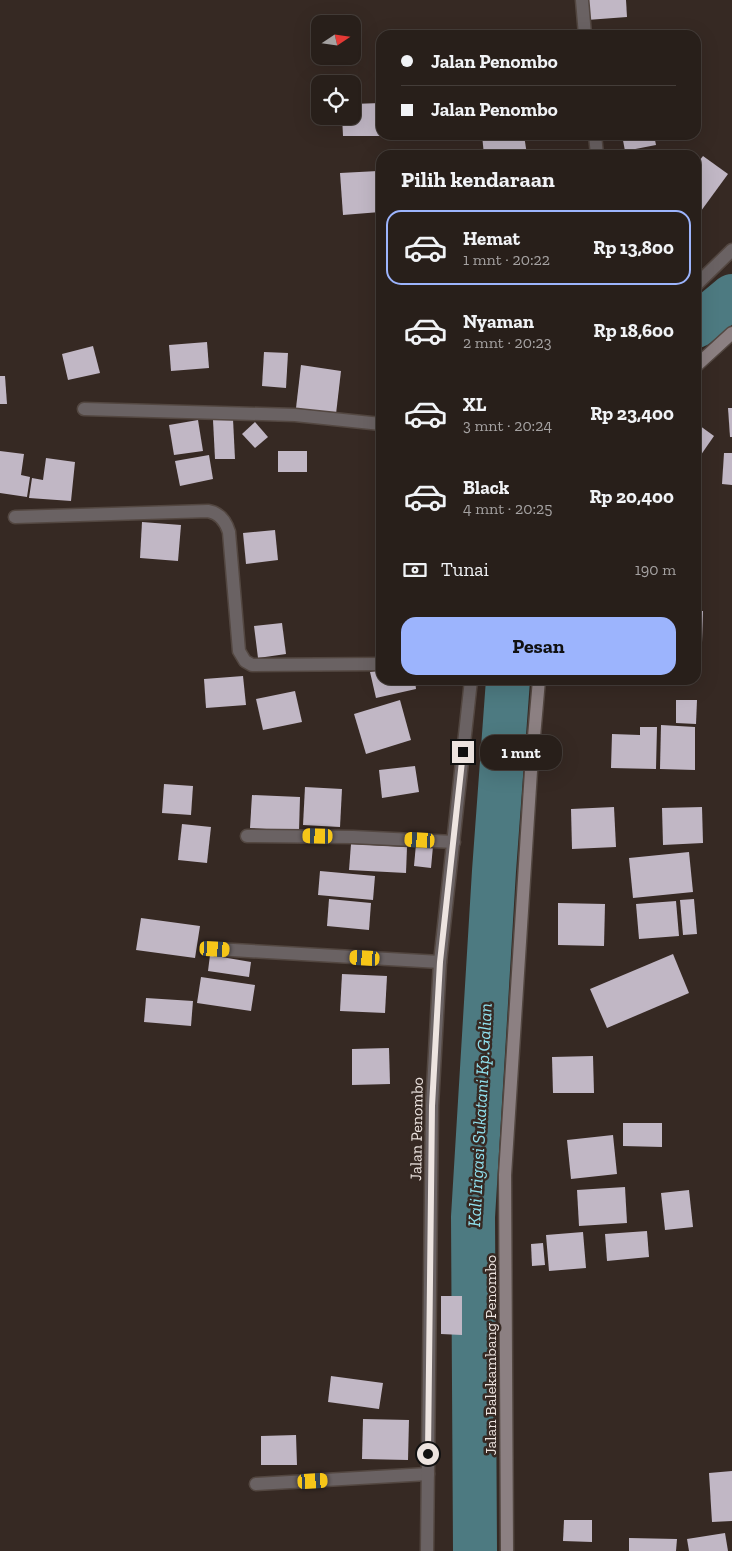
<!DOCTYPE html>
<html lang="id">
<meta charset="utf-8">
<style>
:root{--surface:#281f1a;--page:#342c27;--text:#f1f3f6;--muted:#a5a2a2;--line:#443d39;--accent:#9cb4fd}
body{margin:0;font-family:"Zilla Slab",serif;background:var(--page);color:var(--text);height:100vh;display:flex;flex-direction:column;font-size:19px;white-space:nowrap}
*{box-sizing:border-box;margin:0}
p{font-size:16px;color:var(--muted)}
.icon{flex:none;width:28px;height:28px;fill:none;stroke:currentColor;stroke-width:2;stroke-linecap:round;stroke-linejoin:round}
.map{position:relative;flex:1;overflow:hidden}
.side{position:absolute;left:376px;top:150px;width:325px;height:535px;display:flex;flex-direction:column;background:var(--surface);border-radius:15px;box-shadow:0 5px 20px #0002,0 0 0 1px var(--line)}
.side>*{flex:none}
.top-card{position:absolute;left:376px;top:30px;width:325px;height:110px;border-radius:15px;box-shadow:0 5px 20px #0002,0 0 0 1px var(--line);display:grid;align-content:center;height:110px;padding:0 25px;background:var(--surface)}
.needle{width:32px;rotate:77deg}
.buttons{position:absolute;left:311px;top:15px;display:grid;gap:10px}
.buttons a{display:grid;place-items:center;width:50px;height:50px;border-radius:10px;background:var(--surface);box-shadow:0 5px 20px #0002,0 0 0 1px var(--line);font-size:25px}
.end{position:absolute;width:22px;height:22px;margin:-11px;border:6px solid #ede4e0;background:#111;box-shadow:0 0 0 2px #111}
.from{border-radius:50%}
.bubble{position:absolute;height:35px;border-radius:15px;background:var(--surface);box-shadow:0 5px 20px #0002,0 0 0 1px var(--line);font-size:16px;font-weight:700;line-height:35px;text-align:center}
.car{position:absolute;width:15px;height:30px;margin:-15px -8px;border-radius:6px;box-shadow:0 0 4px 1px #0007;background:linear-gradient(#f5c518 24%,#345 0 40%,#f5c518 0 76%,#345 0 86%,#f5c518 0)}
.top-card b{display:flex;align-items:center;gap:18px;height:48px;font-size:19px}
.top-card b+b{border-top:1px solid var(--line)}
.top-card i{width:12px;height:12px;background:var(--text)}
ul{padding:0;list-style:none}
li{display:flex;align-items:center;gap:15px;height:75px;margin:0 10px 8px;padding:0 15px;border:2px solid transparent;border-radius:15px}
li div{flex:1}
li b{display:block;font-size:19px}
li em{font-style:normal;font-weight:700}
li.on{border-color:var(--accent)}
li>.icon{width:45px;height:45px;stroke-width:1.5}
h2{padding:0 25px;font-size:22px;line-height:60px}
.pay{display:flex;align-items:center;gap:12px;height:55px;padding:0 25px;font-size:19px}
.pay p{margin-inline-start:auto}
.cta{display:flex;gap:10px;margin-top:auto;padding:10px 25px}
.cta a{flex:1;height:58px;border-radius:15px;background:var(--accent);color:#111;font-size:20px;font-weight:700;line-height:58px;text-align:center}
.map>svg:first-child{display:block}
</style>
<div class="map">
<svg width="732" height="1551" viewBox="0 0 732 1551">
<rect width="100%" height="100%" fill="#362923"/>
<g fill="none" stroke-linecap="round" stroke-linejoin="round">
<g stroke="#4d7a81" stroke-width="44">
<path d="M696,326l36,-30"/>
<path d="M475,1551l-2,-334 21,-346 14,-191"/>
</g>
</g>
<g fill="#c1b7c5">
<path d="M585,0h41l1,17 -40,3z"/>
<path d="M381,103v33h-38l-1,-20h10v-12z"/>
<path d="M482,135h42l3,20h-43z"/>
<path d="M622,135h32l2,10 -31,6z"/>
<path d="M703,156l25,18 -27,37 -5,-4v-42z"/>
<path d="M378,171l2,41 -37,3 -3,-42z"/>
<path d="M207,342l2,26 -38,3 -2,-26z"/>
<path d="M93,346l7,27 -32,7 -6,-26z"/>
<path d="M264,352l24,1 -2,35 -24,-2z"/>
<path d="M301,365l40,6 -5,43 -40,-6z"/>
<path d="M0,376h5l2,28h-7z"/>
<path d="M728,408h4v29h-2z"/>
<path d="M233,419l2,40h-20l-2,-39z"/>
<path d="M198,420l5,31 -29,4 -5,-30z"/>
<path d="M255,422l13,15 -13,11 -13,-14z"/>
<path d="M696,423l18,13 -18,26z"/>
<path d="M0,451l24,3 -3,21 9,2 -3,20 -27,-4z"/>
<rect x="278" y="451" width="29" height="21"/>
<path d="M724,453h8v32l-10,-1z"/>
<path d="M209,455l4,24 -33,7 -5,-25z"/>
<path d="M46,458l29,4 -4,39 -42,-3 3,-20 11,2z"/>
<path d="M142,522l39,3 -3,36 -38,-3z"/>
<path d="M275,530l3,30 -32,4 -3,-31z"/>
<path d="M696,611h7l-1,31h-6z"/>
<path d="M282,623l4,31 -28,4 -4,-32z"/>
<path d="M381,623v28h-1l-5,-27z"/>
<path d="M381,670v10h34l1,9 -40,9 -6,-26z"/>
<path d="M243,676l3,29 -40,3 -2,-29z"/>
<path d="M295,691l7,31 -39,8 -7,-31z"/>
<path d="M400,700l11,40 -45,14 -12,-40z"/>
<path d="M676,700h21l-1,24 -20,-1z"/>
<path d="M661,725l34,2v43l-35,-1z"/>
<path d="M640,727h17l-1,42 -45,-1 1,-34 28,1z"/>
<path d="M415,766l4,26 -37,6 -3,-28z"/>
<path d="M164,784l29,2 -2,29 -29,-2z"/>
<path d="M305,787l37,2 -2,38 -37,-2z"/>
<path d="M252,795l48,2 -1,34 -49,-3z"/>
<path d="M614,807l2,40 -44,2 -1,-40z"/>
<path d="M702,807l1,36 -40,2 -1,-37z"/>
<path d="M182,824l29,3 -4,36 -29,-3z"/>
<path d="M351,844l56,3 -1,26 -57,-3z"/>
<path d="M416,844l17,2 -2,22 -17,-2z"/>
<path d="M689,852l4,40 -60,6 -4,-40z"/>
<path d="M320,871l55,5 -2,24 -55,-5z"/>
<path d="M329,899l42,4 -2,27 -42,-4z"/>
<path d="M694,899l3,35 -14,1 -3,-35z"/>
<path d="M676,901l3,35 -40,3 -3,-35z"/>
<path d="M558,903l47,1 -1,42 -46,-1z"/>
<path d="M141,918l59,8 -5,32 -59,-8z"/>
<path d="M673,954l16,39 -82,35 -17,-39z"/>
<path d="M210,955l41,7 -2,15 -41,-6z"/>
<path d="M342,974l45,2 -2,37 -45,-2z"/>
<path d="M201,977l54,8 -4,26 -54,-8z"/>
<path d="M146,998l47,3 -2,25 -47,-4z"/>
<path d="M389,1048l1,36 -38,1v-36z"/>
<path d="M593,1056l1,37h-41l-1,-36z"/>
<path d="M623,1123h39v24l-39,-1z"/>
<path d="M613,1135l4,39 -46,5 -4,-39z"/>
<path d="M625,1187l2,36 -48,3 -2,-36z"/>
<path d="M689,1190l4,37 -28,3 -4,-37z"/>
<path d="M647,1231l2,26 -42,4 -2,-27z"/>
<path d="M583,1232l3,36 -37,3 -3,-36z"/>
<path d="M543,1243l2,22 -13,1 -1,-22z"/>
<path d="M441,1296h21v39l-21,-1z"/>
<path d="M331,1376l52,7 -4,26 -51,-7z"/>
<path d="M363,1419l46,1 -1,40 -46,-1z"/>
<path d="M296,1435l1,30h-36v-29z"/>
<path d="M732,1471v50l-20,1 -3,-49z"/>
<path d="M564,1520h28v22l-29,-1z"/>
<path d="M725,1533l3,18h-39l-2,-12z"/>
<path d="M629,1538l48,1 -1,12h-47z"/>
</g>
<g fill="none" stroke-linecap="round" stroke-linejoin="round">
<defs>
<g id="street">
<path d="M582,0l3,35"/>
<path d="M595,135l2,20"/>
<path d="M696,285l36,-35"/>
<path d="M84,409l211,6 86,9"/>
<path d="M15,517l193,-6c12,2 18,11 21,21l10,119 6,10 7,4 129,-1"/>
<path d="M247,836l106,1 101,5"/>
<path d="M215,949l225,13"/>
<path d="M256,1484l172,-10"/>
<path d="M427,1551l5,-445 8,-144 31,-282"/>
</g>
<g id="secondary">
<path d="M696,366l36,-33"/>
<path d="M507,1551l-2,-376 26,-404 8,-91"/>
</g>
</defs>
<use href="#street" stroke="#534741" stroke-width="15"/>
<use href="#secondary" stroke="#534741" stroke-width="15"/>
<use href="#street" stroke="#6a6263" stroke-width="12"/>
<use href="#secondary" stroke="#8c8082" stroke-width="12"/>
</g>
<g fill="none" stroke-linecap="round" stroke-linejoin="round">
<path stroke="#ede4e0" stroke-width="6" d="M428,1454l4,-348 8,-144 23,-210"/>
</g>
<g text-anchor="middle" stroke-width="5" stroke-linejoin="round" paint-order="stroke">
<g font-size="16" fill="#ede4e0" stroke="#362923">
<text transform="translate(416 1129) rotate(-89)" y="6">Jalan Penombo</text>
<text transform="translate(490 1355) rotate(-90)" y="6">Jalan Balekambang Penombo</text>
</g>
<g font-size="18" font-style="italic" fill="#90e0ee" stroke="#362923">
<text transform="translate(480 1115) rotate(-87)" y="6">Kali Irigasi Sukatani Kp.Galian</text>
</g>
</g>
</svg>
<div class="buttons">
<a><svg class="needle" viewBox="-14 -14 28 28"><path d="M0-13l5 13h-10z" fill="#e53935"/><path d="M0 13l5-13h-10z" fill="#a5a2a2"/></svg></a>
<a><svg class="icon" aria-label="locate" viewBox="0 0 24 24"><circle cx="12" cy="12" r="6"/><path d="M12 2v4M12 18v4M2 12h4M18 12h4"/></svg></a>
</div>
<i class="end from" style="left:428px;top:1454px"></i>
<i class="end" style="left:463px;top:752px"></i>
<div class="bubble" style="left:480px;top:735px;width:82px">1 mnt</div>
<i class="car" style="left:318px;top:836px;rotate:271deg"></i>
<i class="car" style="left:420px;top:840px;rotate:273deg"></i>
<i class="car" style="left:215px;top:949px;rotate:93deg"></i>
<i class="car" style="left:365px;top:958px;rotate:273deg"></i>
<i class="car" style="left:313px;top:1481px;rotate:87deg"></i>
<div class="top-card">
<b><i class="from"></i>Jalan Penombo</b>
<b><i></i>Jalan Penombo</b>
</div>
<section class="side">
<h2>Pilih kendaraan</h2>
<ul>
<li class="on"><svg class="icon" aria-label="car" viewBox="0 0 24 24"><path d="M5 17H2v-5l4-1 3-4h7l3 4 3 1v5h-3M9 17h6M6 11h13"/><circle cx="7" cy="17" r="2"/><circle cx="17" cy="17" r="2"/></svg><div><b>Hemat</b><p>1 mnt · 20:22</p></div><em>Rp 13,800</em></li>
<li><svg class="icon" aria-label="car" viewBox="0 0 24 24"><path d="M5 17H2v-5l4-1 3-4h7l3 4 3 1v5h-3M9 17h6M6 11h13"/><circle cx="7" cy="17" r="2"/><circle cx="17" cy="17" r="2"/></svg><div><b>Nyaman</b><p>2 mnt · 20:23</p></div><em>Rp 18,600</em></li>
<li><svg class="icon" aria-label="car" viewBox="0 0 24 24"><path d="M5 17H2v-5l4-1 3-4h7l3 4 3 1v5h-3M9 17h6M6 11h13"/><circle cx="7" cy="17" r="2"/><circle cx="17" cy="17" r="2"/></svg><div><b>XL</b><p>3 mnt · 20:24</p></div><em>Rp 23,400</em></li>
<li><svg class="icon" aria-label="car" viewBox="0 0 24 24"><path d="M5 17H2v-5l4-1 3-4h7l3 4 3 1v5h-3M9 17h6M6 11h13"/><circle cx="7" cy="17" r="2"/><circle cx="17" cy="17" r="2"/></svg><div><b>Black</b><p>4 mnt · 20:25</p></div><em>Rp 20,400</em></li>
</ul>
<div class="pay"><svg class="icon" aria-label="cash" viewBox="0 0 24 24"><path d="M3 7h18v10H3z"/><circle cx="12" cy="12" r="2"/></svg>Tunai<p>190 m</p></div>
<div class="cta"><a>Pesan</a></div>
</section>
</div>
